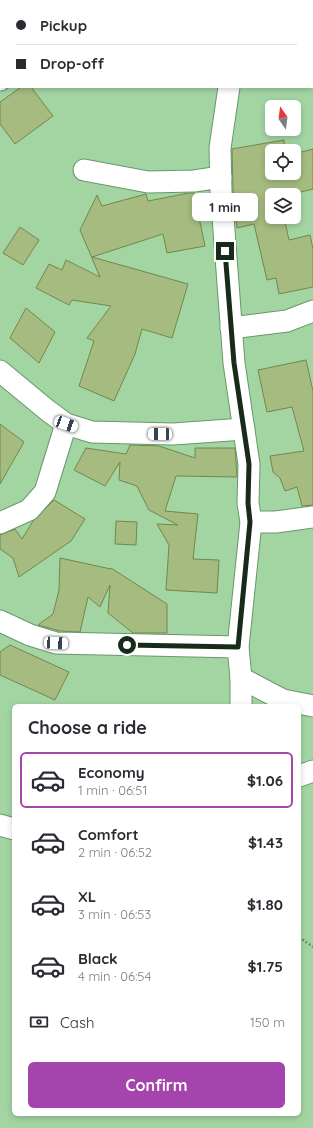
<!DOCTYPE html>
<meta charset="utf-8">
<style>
:root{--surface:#fff;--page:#f7f7f7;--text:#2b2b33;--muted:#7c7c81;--line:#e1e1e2;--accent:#a544ac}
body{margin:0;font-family:Quicksand,sans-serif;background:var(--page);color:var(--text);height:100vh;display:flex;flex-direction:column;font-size:15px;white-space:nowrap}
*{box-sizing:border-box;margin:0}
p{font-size:13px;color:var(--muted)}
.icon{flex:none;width:22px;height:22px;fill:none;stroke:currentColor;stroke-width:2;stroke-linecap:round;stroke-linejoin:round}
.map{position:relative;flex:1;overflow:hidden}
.drawer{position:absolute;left:12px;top:704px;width:289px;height:412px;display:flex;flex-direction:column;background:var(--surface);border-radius:6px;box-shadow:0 2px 6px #0003}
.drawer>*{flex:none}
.hud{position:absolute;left:0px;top:0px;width:313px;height:88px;box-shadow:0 2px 6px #0003;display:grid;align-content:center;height:88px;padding:0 16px;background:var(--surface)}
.needle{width:26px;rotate:346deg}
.controls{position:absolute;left:265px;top:100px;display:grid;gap:8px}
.controls a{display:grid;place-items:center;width:36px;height:36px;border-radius:6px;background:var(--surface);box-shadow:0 2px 6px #0003;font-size:20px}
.end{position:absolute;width:18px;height:18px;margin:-9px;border:5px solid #172b18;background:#fff;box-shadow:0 0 0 2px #fff}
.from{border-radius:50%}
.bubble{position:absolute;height:28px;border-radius:6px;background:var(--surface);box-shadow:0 2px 6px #0003;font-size:13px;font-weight:700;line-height:28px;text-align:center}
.car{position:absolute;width:12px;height:24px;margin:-12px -6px;border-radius:5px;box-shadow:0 0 3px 1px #0007;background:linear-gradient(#fff 24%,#345 0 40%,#fff 0 76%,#345 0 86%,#fff 0)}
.hud b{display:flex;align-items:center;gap:14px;height:38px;font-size:15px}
.hud b+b{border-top:1px solid var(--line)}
.hud i{width:10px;height:10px;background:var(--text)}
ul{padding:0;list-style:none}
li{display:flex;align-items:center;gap:12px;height:56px;margin:0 8px 6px;padding:0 8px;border:2px solid transparent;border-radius:6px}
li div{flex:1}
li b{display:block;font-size:15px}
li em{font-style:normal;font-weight:700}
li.current{border-color:var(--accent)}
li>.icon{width:36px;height:36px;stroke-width:1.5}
h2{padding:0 16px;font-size:18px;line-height:48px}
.pay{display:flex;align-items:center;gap:10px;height:44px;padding:0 16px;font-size:15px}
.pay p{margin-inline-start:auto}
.cta{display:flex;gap:8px;margin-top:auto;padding:8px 16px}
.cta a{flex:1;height:46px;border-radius:6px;background:var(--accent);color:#fff;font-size:16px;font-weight:700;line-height:46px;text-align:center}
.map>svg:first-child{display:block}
</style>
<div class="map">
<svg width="313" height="1128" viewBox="0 0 313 1128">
<rect width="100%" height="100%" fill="#a3d5a3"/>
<g fill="#a5bb7f" stroke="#72874d">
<path d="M21,87h10l22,29 -38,28 -15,-20v-22z"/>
<path d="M284,140l1,11h-13v22h22v-19l19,-5v40l-24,6h-17v22h12l5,23 21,-5 3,14v38l-34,7 -3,-16 -9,2 -13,-56 -17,4 -4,-38 -1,-41z"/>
<path d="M189,193h5l11,53 -38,7 -4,-19 -71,23 96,27 -16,54 -30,-9 -7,25 -21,47 -35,-15 15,-45 -7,-3 24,-32 -39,-6 -3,5 -33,-17 13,-24 13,6 4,-10 34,17 -20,-47 17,-35 5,11 44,-12 2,7z"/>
<path d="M20,227l19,13 -16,25 -20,-12z"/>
<path d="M26,308l29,24 -16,31 -29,-25z"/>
<path d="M306,360l7,31v114l-11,1 -5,-19 -12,4 -5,-13 -7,-6 -3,-16 34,-5 -12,-44 -25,5 -9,-42z"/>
<path d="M0,424l24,18 -24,42z"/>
<path d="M130,445l29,1 36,12v-10h40l2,29 -61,-1 -11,35 33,3 -5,45 26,1 -2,33 -51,-3 3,-45 -12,-21 21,1 -29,-15 -12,-24 -18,-6 1,-18 -15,24 -31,-16 12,-22 40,6z"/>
<path d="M54,500l31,19 -14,22 -52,36 -6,-19 -13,-9v-14l15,-6 7,10 11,-18z"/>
<path d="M116,521l21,1 -1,23 -21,-1z"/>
<path d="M60,558l51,11v-1l56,36v29h-34l-25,-20 2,-28 -10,22 -12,-10 -8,35 -20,-1 -22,-6 15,-11 6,-24z"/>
<path d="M10,645l59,27 -14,28 -55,-25v-23z"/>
</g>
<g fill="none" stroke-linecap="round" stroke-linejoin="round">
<defs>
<g id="minor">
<path d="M87,1l2,-1"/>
<path d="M242,1v-1"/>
<path d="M0,59l1,1"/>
<path d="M0,80l1,-1"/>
<path d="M229,87l-9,61 1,43 13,172 15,101 -1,39 3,19 -13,125 3,31v28"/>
<path d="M84,170l64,12 46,-1 27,-4"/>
<path d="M231,328l56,-7 26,-10"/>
<path d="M0,371l47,39 19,14 26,8 81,2 71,-5"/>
<path d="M251,522h25l37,-5"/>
<path d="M0,523l29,-13 16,-18 21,-68"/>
<path d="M0,621l30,14 26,8 182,4"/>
<path d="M241,678l42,22 30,6"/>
<path d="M299,776l14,-5"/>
<path d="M0,825l14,4"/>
</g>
</defs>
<use href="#minor" stroke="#68986a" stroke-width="23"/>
<path stroke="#698e69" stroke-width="2.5" stroke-dasharray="2 2" stroke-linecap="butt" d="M299,937l14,10"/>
<use href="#minor" stroke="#fff" stroke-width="21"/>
</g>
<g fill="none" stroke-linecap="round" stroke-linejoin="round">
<path stroke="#172b18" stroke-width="5" d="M127,645l111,2 12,-125 -2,-19 1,-39 -15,-101 -9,-112"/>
</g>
</svg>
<div class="controls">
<a><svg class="needle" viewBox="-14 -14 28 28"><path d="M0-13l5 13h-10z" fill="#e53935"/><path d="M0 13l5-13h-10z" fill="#7c7c81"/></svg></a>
<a><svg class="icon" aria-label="locate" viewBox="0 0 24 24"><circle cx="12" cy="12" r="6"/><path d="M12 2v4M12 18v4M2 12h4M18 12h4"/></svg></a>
<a><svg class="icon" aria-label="layers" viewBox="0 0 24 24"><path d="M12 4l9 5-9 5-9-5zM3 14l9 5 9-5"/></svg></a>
</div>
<i class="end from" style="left:127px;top:645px"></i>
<i class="end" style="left:225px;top:251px"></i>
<div class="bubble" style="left:192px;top:193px;width:66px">1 min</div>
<i class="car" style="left:66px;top:424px;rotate:110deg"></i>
<i class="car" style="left:160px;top:434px;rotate:271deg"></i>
<i class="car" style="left:56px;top:643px;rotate:93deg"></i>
<div class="hud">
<b><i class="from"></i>Pickup</b>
<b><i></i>Drop-off</b>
</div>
<section class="drawer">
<h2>Choose a ride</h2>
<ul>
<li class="current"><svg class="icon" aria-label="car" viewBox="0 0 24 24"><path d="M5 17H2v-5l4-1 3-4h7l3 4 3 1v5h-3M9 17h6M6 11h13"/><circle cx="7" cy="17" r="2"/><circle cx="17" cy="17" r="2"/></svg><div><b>Economy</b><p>1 min · 06:51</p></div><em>$1.06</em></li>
<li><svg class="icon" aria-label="car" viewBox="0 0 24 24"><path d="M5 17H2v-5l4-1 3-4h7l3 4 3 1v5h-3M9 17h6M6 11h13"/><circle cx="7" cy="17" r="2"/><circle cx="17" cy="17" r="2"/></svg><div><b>Comfort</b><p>2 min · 06:52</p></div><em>$1.43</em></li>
<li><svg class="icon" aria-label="car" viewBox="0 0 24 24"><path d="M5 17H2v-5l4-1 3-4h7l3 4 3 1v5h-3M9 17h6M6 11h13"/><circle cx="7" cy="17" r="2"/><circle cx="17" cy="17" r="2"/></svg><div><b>XL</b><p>3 min · 06:53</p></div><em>$1.80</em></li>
<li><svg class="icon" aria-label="car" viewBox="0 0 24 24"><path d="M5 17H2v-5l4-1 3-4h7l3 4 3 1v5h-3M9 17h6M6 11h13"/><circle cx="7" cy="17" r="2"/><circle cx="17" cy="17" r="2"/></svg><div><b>Black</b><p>4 min · 06:54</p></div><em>$1.75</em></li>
</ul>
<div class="pay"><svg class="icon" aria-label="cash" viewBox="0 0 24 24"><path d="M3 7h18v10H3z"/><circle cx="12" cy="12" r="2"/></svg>Cash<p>150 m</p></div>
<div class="cta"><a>Confirm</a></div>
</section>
</div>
